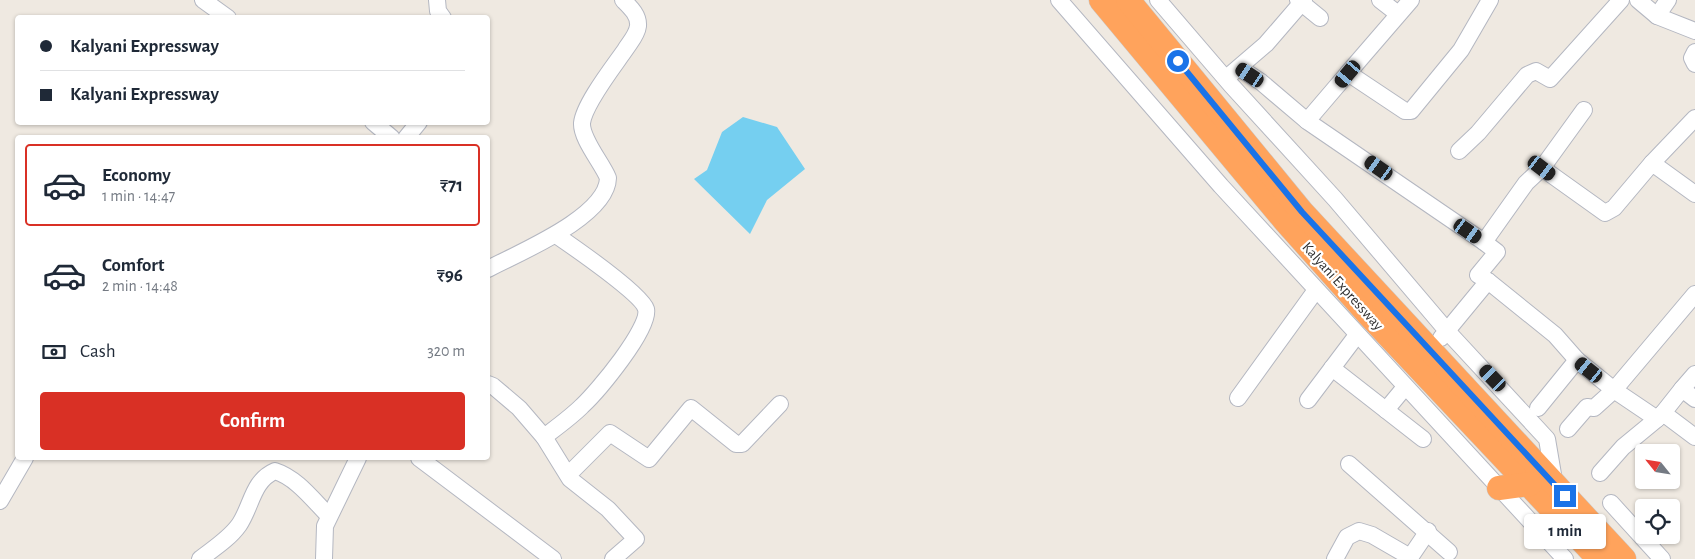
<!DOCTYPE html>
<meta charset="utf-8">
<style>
:root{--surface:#fff;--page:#f2f2f3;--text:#1f2937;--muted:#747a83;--line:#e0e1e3;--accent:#d93025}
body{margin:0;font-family:"Alegreya Sans",sans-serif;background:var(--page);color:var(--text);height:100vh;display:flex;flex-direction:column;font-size:19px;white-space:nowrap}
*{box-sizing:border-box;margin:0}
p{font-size:16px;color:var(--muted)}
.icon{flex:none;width:28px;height:28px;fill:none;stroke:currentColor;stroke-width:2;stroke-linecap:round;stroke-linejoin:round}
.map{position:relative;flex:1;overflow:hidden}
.drawer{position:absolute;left:15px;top:135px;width:475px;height:325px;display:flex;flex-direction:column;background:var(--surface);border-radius:5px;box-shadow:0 1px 4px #0004}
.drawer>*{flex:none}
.hud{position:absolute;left:15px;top:15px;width:475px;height:110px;border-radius:5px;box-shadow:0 1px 4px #0004;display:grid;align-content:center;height:110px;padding:0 25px;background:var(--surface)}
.needle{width:32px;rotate:300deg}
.buttons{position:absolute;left:1635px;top:444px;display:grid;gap:10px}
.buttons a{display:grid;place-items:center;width:45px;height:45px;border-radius:5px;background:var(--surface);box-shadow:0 1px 4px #0004;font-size:25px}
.end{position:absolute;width:22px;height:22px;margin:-11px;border:6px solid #1a73e8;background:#fff;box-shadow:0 0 0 2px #fff}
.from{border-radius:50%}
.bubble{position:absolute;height:35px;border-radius:5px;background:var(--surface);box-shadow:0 1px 4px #0004;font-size:16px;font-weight:700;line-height:35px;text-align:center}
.car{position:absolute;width:15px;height:30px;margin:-15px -8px;border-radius:6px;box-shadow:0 0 4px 1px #0007;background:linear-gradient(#222 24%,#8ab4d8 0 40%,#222 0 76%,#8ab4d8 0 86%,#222 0)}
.hud b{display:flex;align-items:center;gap:18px;height:48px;font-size:19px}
.hud b+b{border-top:1px solid var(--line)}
.hud i{width:12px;height:12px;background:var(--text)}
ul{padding:9px 0 0;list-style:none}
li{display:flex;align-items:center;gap:15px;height:82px;margin:0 10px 8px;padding:0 15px;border:2px solid transparent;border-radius:5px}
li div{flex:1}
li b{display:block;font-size:19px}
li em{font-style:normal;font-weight:700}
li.on{border-color:var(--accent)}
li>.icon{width:45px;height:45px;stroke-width:1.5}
.pay{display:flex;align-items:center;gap:12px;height:55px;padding:0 25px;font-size:19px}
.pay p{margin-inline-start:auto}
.primary-button{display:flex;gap:10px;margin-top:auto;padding:10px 25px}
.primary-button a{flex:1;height:58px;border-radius:5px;background:var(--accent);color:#fff;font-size:20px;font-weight:700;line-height:58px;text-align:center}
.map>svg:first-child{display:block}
</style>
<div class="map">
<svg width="1695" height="559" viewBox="0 0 1695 559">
<rect width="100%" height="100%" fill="#efe9e1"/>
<path fill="#75cff0" d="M743,117l34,10 28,42 -38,31 -17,34 -56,-55 13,-9 15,-38z"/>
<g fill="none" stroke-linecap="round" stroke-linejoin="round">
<defs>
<g id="minor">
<path d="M203,0l25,18"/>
<path d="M437,0l1,11 5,7"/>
<path d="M1059,0l162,186 344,373"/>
<path d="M1158,0l73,85 104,114 113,133 99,107 8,47"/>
<path d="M1298,0l22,18"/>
<path d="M1380,0l18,14"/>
<path d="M1638,0l19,16 38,15"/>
<path d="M1657,16l11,-16"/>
<path d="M1695,52l-3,6 3,6"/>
<path d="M1240,68l21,14 46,39 177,121 42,-59 16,-15 63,45 9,-5 38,-45 43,31"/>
<path d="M1348,73l63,-73"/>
<path d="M1231,74l35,-30 38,-44"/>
<path d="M1307,121l41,-48 57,38h6l50,-61 29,-50"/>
<path d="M373,122l19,16"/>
<path d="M406,138l13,-16"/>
<path d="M1459,151l19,-18 49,-58 9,-4 14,8 71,-79"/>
<path d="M1652,163l43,-45"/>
<path d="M1542,168l42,-58"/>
<path d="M488,269c30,-16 119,-52 120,-91 -6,-15 -27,-39 -26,-55 2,-19 32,-57 43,-73 5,-8 12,-15 13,-24 1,-11 -8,-19 -15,-26"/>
<path d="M1488,281l67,54 22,25"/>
<path d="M1441,338l47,-57 -10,-6 19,-23 -13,-10"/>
<path d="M1332,368l91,71"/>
<path d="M488,384l5,2 26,22 25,29 26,42 38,30 28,30 -23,20"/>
<path d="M1682,389l13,-15"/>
<path d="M1238,398l78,-108"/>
<path d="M1308,400l49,-65"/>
<path d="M1538,408l39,-48 37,30 43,29 6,-6 32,24"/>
<path d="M1386,410l19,-23"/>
<path d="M1663,413l19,-24 13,10"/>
<path d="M1568,429l19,-22 7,1 20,-18 81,-96"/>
<path d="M544,437c13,-10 27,-20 38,-31 15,-14 69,-78 64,-97 -4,-15 -74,-63 -90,-74"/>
<path d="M419,458l134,101"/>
<path d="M1349,464l100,88"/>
<path d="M1600,473l23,-26 34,-28"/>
<path d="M568,475l42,-42 39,26 42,-51 45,36h6l38,-40"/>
<path d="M0,501l25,-43"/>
<path d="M1611,503l51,56"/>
<path d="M200,559c13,-10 29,-20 39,-34 13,-19 13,-44 36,-54 22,7 38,29 54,45"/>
<path d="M324,559l1,-33 33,-68"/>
<path d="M1335,559l12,-22 12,-6 13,4 38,22"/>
<path d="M1409,559l19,-28"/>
</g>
<g id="highway">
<path d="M1101,0l185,222 82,92 231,245"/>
<path d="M1128,0l174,212 322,347"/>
<path d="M1499,488l31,-4"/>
</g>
</defs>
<use href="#minor" stroke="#b4b7c1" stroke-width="18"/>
<use href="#highway" stroke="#c9c9c9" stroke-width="25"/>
<use href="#minor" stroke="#fff" stroke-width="16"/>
<use href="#highway" stroke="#ffa35c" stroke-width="24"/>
</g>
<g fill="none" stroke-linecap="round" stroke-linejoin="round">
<path stroke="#1a73e8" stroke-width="6" d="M1178,61l124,151 263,284"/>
</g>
<g text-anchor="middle" stroke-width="4.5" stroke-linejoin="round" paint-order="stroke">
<g font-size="15" fill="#2e2e2e" stroke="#fff">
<text transform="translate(1343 286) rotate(48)" y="5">Kalyani Expressway</text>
</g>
</g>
</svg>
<div class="buttons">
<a><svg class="needle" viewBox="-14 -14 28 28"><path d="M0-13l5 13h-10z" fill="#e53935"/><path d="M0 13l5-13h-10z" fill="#747a83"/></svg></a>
<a><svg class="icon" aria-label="locate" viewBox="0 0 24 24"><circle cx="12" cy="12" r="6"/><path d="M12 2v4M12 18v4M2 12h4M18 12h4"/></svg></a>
</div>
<i class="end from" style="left:1178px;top:61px"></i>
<i class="end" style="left:1565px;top:496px"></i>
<div class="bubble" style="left:1524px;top:514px;width:82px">1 min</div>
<i class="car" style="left:1348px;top:74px;rotate:220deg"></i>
<i class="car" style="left:1250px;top:75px;rotate:304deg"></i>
<i class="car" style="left:1379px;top:168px;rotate:305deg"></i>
<i class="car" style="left:1542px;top:168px;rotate:127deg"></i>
<i class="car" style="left:1468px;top:231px;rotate:125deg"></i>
<i class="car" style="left:1589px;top:370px;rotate:309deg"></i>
<i class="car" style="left:1493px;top:378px;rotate:316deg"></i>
<div class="hud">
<b><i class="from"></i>Kalyani Expressway</b>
<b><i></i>Kalyani Expressway</b>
</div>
<section class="drawer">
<ul>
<li class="on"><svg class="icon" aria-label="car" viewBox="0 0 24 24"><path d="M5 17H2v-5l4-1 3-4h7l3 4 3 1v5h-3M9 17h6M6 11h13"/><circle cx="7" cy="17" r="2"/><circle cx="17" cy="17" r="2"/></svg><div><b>Economy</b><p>1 min · 14:47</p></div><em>₹71</em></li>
<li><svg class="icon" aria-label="car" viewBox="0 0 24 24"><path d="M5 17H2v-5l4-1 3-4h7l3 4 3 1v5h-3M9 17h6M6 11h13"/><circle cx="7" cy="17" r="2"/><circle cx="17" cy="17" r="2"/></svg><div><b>Comfort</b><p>2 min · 14:48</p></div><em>₹96</em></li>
</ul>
<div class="pay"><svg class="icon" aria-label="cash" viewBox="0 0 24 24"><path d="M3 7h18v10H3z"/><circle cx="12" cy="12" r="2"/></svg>Cash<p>320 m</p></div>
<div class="primary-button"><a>Confirm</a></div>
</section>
</div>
